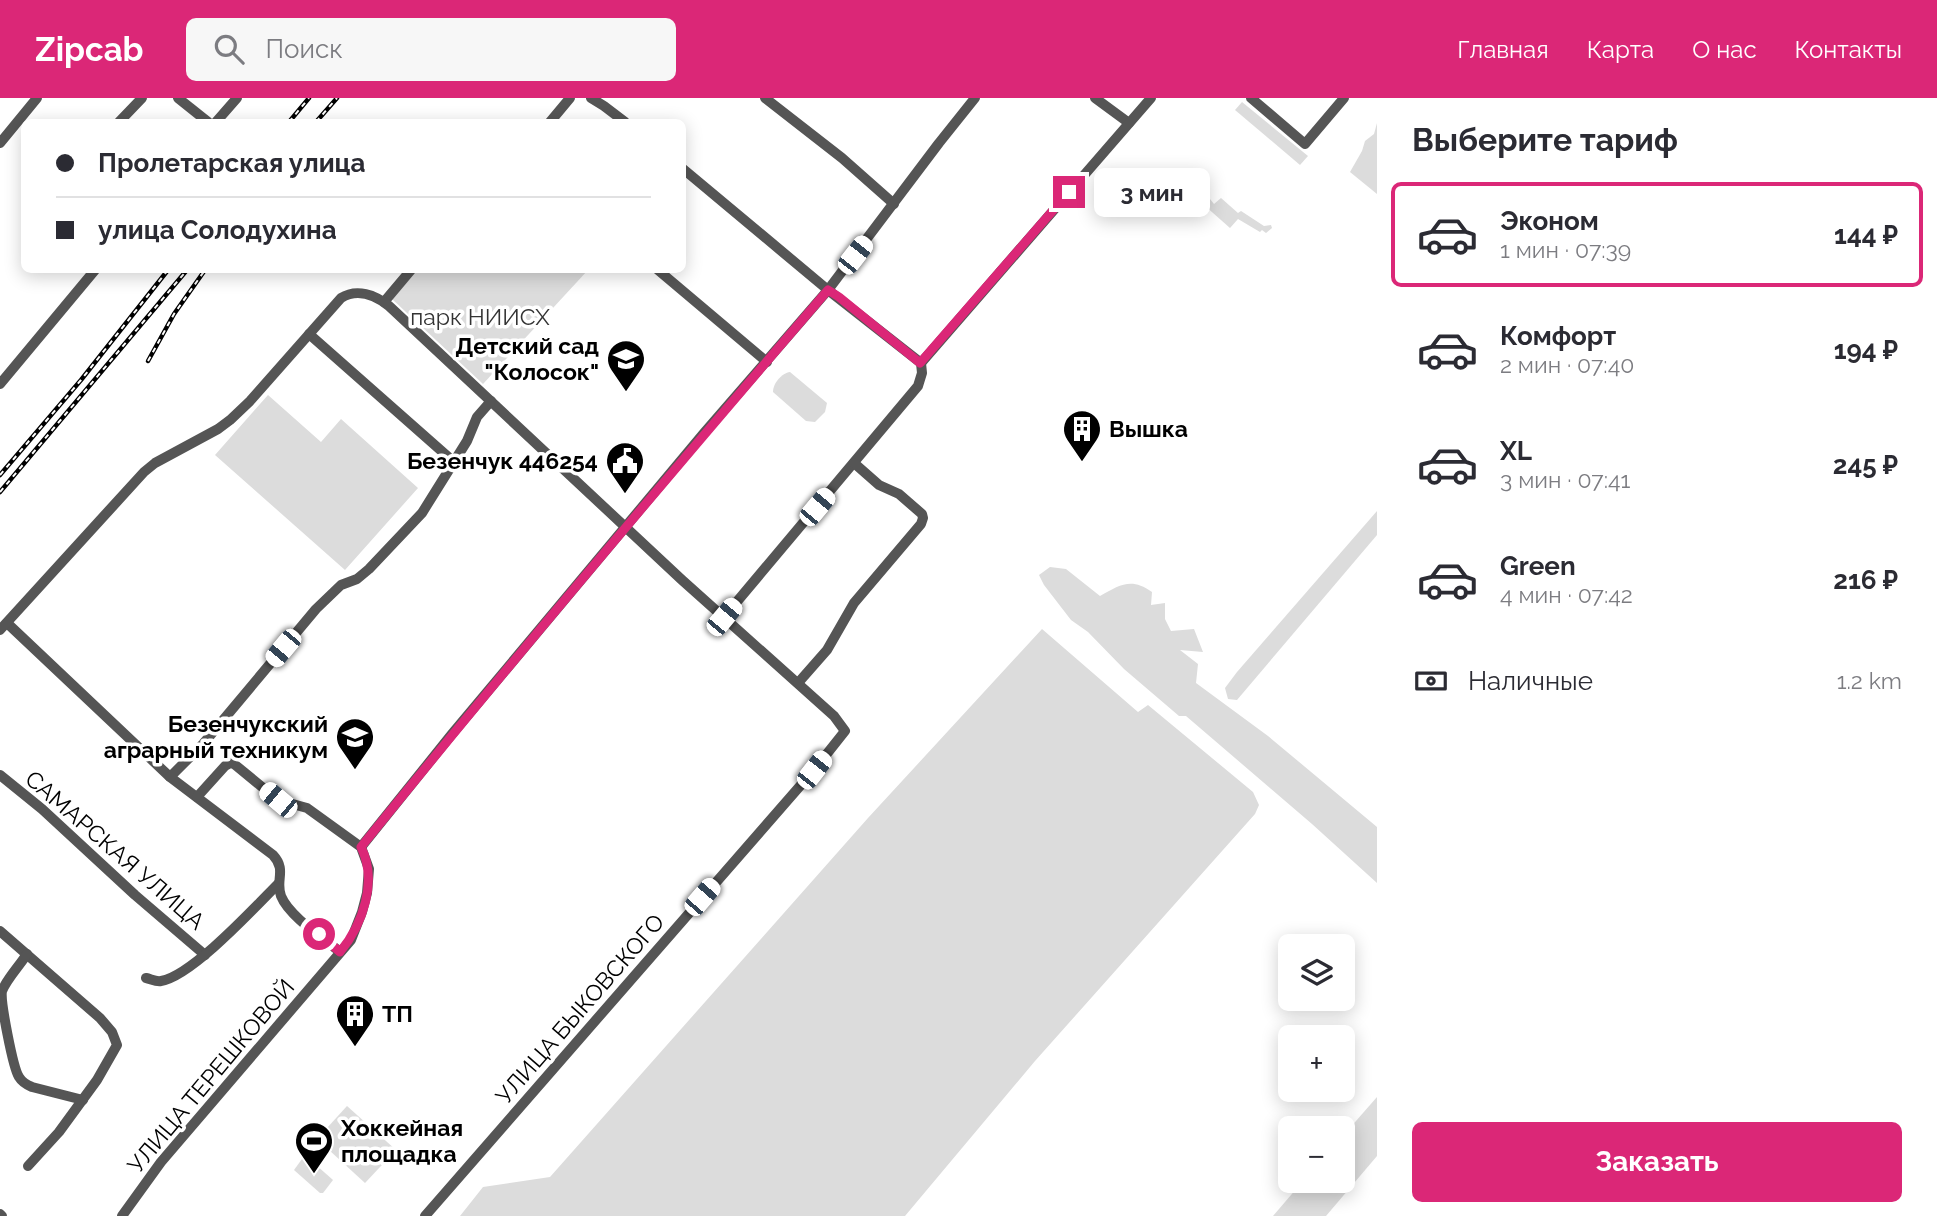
<!DOCTYPE html>
<html lang="ru">
<meta charset="utf-8">
<style>
:root{--surface:#fff;--page:#f7f7f7;--text:#2b2b33;--muted:#7c7c81;--line:#e1e1e2;--accent:#db2777}
body{margin:0;font-family:Raleway,sans-serif;background:var(--page);color:var(--text);height:100vh;display:flex;flex-direction:column;font-size:26px;white-space:nowrap}
*{box-sizing:border-box;margin:0}
p{font-size:23px;color:var(--muted)}
.icon{flex:none;width:38px;height:38px;fill:none;stroke:currentColor;stroke-width:2;stroke-linecap:round;stroke-linejoin:round}
.map{position:relative;flex:1;overflow:hidden}
.panel{display:flex;flex-direction:column;background:var(--surface);width:560px}
.panel>*{flex:none}
.hud{position:absolute;left:21px;top:21px;width:665px;height:154px;border-radius:10px;box-shadow:0 4px 18px #0003;display:grid;align-content:center;height:154px;padding:0 35px;background:var(--surface)}
.fabs{position:absolute;left:1278px;top:836px;display:grid;gap:14px}
.fabs a{display:grid;place-items:center;width:77px;height:77px;border-radius:10px;background:var(--surface);box-shadow:0 4px 18px #0003;font-size:35px}
.end{position:absolute;width:32px;height:32px;margin:-16px;border:9px solid #db2777;background:#fff;box-shadow:0 0 0 4px #fff}
.from{border-radius:50%}
.bubble{position:absolute;height:49px;border-radius:10px;background:var(--surface);box-shadow:0 4px 18px #0003;font-size:23px;font-weight:700;line-height:49px;text-align:center}
.car{position:absolute;width:21px;height:42px;margin:-21px -10px;border-radius:9px;box-shadow:0 0 5px 2px #0007;background:linear-gradient(#fff 24%,#345 0 40%,#fff 0 76%,#345 0 86%,#fff 0)}
.hud b{display:flex;align-items:center;gap:24px;height:66px;font-size:26px}
.hud b+b{border-top:2px solid var(--line)}
.hud i{width:18px;height:18px;background:var(--text)}
ul{padding:0;list-style:none}
li{display:flex;align-items:center;gap:21px;height:105px;margin:0 14px 10px;padding:0 21px;border:4px solid transparent;border-radius:10px}
li div{flex:1}
li b{display:block;font-size:26px}
li em{font-style:normal;font-weight:700}
li.active{border-color:var(--accent)}
li>.icon{width:63px;height:63px;stroke-width:1.5}
h2{padding:0 35px;font-size:32px;line-height:84px}
.pay{display:flex;align-items:center;gap:18px;height:77px;padding:0 35px;font-size:26px}
.pay p{margin-inline-start:auto}
.button{display:flex;gap:14px;margin-top:auto;padding:14px 35px}
.button a{flex:1;height:80px;border-radius:10px;background:var(--accent);color:#fff;font-size:28px;font-weight:700;line-height:80px;text-align:center}
header{display:flex;align-items:center;gap:42px;box-sizing:border-box;height:98px;padding:0 35px;background:var(--accent);color:#fff}
header strong{font-size:33px}
nav{display:flex;gap:38px;margin-inline-start:auto;font-size:24px}
.search{width:490px;height:63px;background:var(--page);display:flex;align-items:center;gap:18px;box-sizing:border-box;padding:0 24px;border-radius:10px;color:var(--muted);font-size:26px}
main{display:flex;flex:1;min-height:0}
.map>svg:first-child{display:block}
</style>
<header>
<strong>Zipcab</strong>
<div class="search"><svg class="icon" aria-label="search" viewBox="0 0 24 24"><circle cx="10" cy="10" r="6"/><path d="M15 15l6 6"/></svg>Поиск</div>
<nav><a>Главная</a><a>Карта</a><a>О нас</a><a>Контакты</a></nav>
</header>
<main>
<div class="map">
<svg width="1377" height="1118" viewBox="0 0 1377 1118">
<rect width="100%" height="100%" fill="#fff"/>
<g fill="#dcdcdc">
<path d="M1242,4l66,54 -8,9 -65,-55z"/>
<path d="M1377,25v71l-27,-22 12,-21 3,-10 9,-7z"/>
<path d="M1221,100l17,15 3,-2 23,15 7,-1 1,3 -6,5 -4,-3 -2,2 -22,-13 -8,9 -26,-23 6,-6 4,5z"/>
<path d="M418,172h170l-105,114 -91,-85z"/>
<path d="M790,274l37,31 -2,9 -10,10 -9,-1 -33,-29c0,-9 9,-19 17,-20z"/>
<path d="M268,297l53,47 20,-23 77,69 -73,82 -130,-115z"/>
<path d="M1377,413v24l-140,165 -9,-1 -3,-11 12,-16z"/>
<path d="M1050,469l16,2 34,27c20,-11 31,-19 52,-4l-1,13 14,-2v16l6,12 23,-2 9,23 -23,-2 18,14 -2,19 72,53 109,91v56l-65,-59 -126,-108h-7l-55,-47 -36,-37 -17,-12 -27,-35 -5,-10z"/>
<path d="M1042,531l96,83 10,-7 105,87 6,13 -4,9 -220,247 -130,155h-445l23,-29 67,-10 318,-359z"/>
<path d="M1377,999v59l-51,60h-53l30,-35h39v-44z"/>
<path d="M347,1008l49,44 -31,33 -48,-44z"/>
<path d="M307,1059l26,23 -10,13h-3l-26,-23 8,-11z"/>
</g>
<g fill="none" stroke-linecap="round" stroke-linejoin="round">
<g stroke="#555" stroke-width="10">
<path d="M178,0l30,24"/>
<path d="M591,0l13,8 21,16"/>
<path d="M765,0l77,60 52,46"/>
<path d="M1095,0l34,25"/>
<path d="M1251,0l54,46 39,-46"/>
<path d="M119,24l23,-24"/>
<path d="M216,24l21,-24"/>
<path d="M550,24l20,-24"/>
<path d="M0,45l37,-45"/>
<path d="M682,70l146,122 93,73"/>
<path d="M658,172l109,92"/>
<path d="M384,204l27,-32"/>
<path d="M309,236l145,128"/>
<path d="M921,265l230,-265"/>
<path d="M0,286l95,-114"/>
<path d="M724,519l194,-231 4,-13 -1,-10"/>
<path d="M7,525l163,154 103,78c14,15 2,25 8,41 8,20 42,42 59,56"/>
<path d="M0,532l144,-158 11,-9 63,-34 12,-9 20,-19 91,-103c16,-10 34,-3 48,8l293,274 152,136 11,15 -31,39 -389,446"/>
<path d="M798,585l29,-33 27,-47 67,-79 2,-6 -1,-4 -23,-20 -20,-9 -25,-22"/>
<path d="M0,677l42,34 93,86 70,60"/>
<path d="M170,679l33,-33 113,-135 25,-24 16,-6 12,-10 53,-56 45,-72 10,-24 14,-16"/>
<path d="M361,749l91,-113 252,-301 124,-143 111,-147 36,-45"/>
<path d="M0,833l100,87 12,14 5,13 -20,35 -38,52 -31,34"/>
<path d="M27,856c-7,11 -21,26 -25,37 -2,10 11,77 17,86 3,5 8,8 13,10l51,13"/>
<path d="M146,880c5,1 10,4 15,3 31,-5 94,-74 118,-98"/>
<path d="M0,1116l2,2"/>
<path d="M122,1118l39,-54 190,-222 11,-28 5,-19 2,-24 -8,-22 -54,-39 -29,-8 -44,-36 -4,-1 -5,3 -28,31"/>
</g>
<defs>
<g id="rail">
<path d="M289,24l20,-24"/>
<path d="M316,24l21,-24"/>
<path d="M148,263l26,-47 31,-44"/>
<path d="M0,377l81,-95 87,-110"/>
<path d="M0,394l187,-222"/>
</g>
</defs>
<use href="#rail" stroke="#000" stroke-width="4.5"/>
<use href="#rail" stroke="#fff" stroke-width="2" stroke-dasharray="5" stroke-linecap="butt"/>
</g>
<g fill="none" stroke-linecap="round" stroke-linejoin="round">
<path stroke="#db2777" stroke-width="9" d="M319,836l21,18c23,-28 38,-71 21,-105 152,-188 309,-373 467,-557l11,7 81,66 149,-171"/>
</g>
<defs>
<symbol id="school-pin" viewBox="-11 -11 22 30"><path d="M0 17L-7.5 6A9.5 9.5 0 1 1 7.5 6Z" fill="#000" stroke="#fff"/><path d="M0-5L7-2L0 1L-7-2ZM-4 1L0 2.5L4 1V4Q0 6-4 4Z" fill="#fff"/></symbol>
<symbol id="building-pin" viewBox="-11 -11 22 30"><path d="M0 17L-7.5 6A9.5 9.5 0 1 1 7.5 6Z" fill="#000" stroke="#fff"/><path d="M-4-6H4V6H1V3H-1V6H-4ZM-2.5-4.3h1.7v1.8h-1.7ZM.8-4.3h1.7v1.8H.8ZM-2.5-1h1.7V.8h-1.7ZM.8-1h1.7V.8H.8Z" fill="#fff"/></symbol>
<symbol id="civic-pin" viewBox="-11 -11 22 30"><path d="M0 17L-7.5 6A9.5 9.5 0 1 1 7.5 6Z" fill="#000" stroke="#fff"/><path d="M-.6-6.5H3V-4.5H.6V-3L4-1V1h2V6H-6V1h2V-1L-.6-3ZM-1.2 2.5V6h2.4V2.5Z" fill="#fff"/></symbol>
<symbol id="university-pin" viewBox="-11 -11 22 30"><path d="M0 17L-7.5 6A9.5 9.5 0 1 1 7.5 6Z" fill="#000" stroke="#fff"/><path d="M0-5L7-2L0 1L-7-2ZM-4 1L0 2.5L4 1V4Q0 6-4 4Z" fill="#fff"/></symbol>
<symbol id="stadium-pin" viewBox="-11 -11 22 30"><path d="M0 17L-7.5 6A9.5 9.5 0 1 1 7.5 6Z" fill="#000" stroke="#fff"/><path d="M0-5a6.5 5 0 1 0 0 10a6.5 5 0 1 0 0-10ZM-3.5-1.8h7v3.6h-7Z" fill="#fff"/></symbol>
</defs>
<g fill-rule="evenodd">
<use href="#school-pin" x="604" y="239" width="44" height="60"/>
<use href="#building-pin" x="1060" y="309" width="44" height="60"/>
<use href="#civic-pin" x="603" y="341" width="44" height="60"/>
<use href="#university-pin" x="333" y="617" width="44" height="60"/>
<use href="#building-pin" x="333" y="894" width="44" height="60"/>
<use href="#stadium-pin" x="292" y="1021" width="44" height="60"/>
</g>
<g text-anchor="middle" stroke-width="7" stroke-linejoin="round" paint-order="stroke">
<g font-size="23" fill="#333" stroke="#fff">
<text x="480" y="227">парк НИИСХ</text>
</g>
<g font-size="23" font-weight="bold" fill="#000" stroke="#fff" text-anchor="end">
<text x="599" y="256">Детский сад<tspan x="599" dy="26">"Колосок"</tspan></text>
<text x="1109" y="339" text-anchor="start">Вышка</text>
<text x="598" y="371">Безенчук 446254</text>
<text x="328" y="634">Безенчукский<tspan x="328" dy="26">аграрный техникум</tspan></text>
<text x="382" y="924" text-anchor="start">ТП</text>
<text x="341" y="1038" text-anchor="start">Хоккейная<tspan x="341" dy="26">площадка</tspan></text>
</g>
<g font-size="23" fill="#000" stroke="#fff">
<text transform="translate(115 752) rotate(41)" y="8">САМАРСКАЯ УЛИЦА</text>
<text transform="translate(580 911) rotate(-49)" y="8">УЛИЦА БЫКОВСКОГО</text>
<text transform="translate(211 978) rotate(-50)" y="8">УЛИЦА ТЕРЕШКОВОЙ</text>
</g>
</g>
</svg>
<div class="fabs">
<a><svg class="icon" aria-label="layers" viewBox="0 0 24 24"><path d="M12 4l9 5-9 5-9-5zM3 14l9 5 9-5"/></svg></a>
<a>+</a>
<a>−</a>
</div>
<i class="end from" style="left:319px;top:836px"></i>
<i class="end" style="left:1069px;top:94px"></i>
<div class="bubble" style="left:1094px;top:70px;width:116px">3 мин</div>
<i class="car" style="left:855px;top:157px;rotate:38deg"></i>
<i class="car" style="left:817px;top:409px;rotate:40deg"></i>
<i class="car" style="left:724px;top:519px;rotate:40deg"></i>
<i class="car" style="left:283px;top:550px;rotate:220deg"></i>
<i class="car" style="left:814px;top:672px;rotate:38deg"></i>
<i class="car" style="left:278px;top:702px;rotate:310deg"></i>
<i class="car" style="left:702px;top:799px;rotate:41deg"></i>
<div class="hud">
<b><i class="from"></i>Пролетарская улица</b>
<b><i></i>улица Солодухина</b>
</div>
</div>
<section class="panel">
<h2>Выберите тариф</h2>
<ul>
<li class="active"><svg class="icon" aria-label="car" viewBox="0 0 24 24"><path d="M5 17H2v-5l4-1 3-4h7l3 4 3 1v5h-3M9 17h6M6 11h13"/><circle cx="7" cy="17" r="2"/><circle cx="17" cy="17" r="2"/></svg><div><b>Эконом</b><p>1 мин · 07:39</p></div><em>144 ₽</em></li>
<li><svg class="icon" aria-label="car" viewBox="0 0 24 24"><path d="M5 17H2v-5l4-1 3-4h7l3 4 3 1v5h-3M9 17h6M6 11h13"/><circle cx="7" cy="17" r="2"/><circle cx="17" cy="17" r="2"/></svg><div><b>Комфорт</b><p>2 мин · 07:40</p></div><em>194 ₽</em></li>
<li><svg class="icon" aria-label="car" viewBox="0 0 24 24"><path d="M5 17H2v-5l4-1 3-4h7l3 4 3 1v5h-3M9 17h6M6 11h13"/><circle cx="7" cy="17" r="2"/><circle cx="17" cy="17" r="2"/></svg><div><b>XL</b><p>3 мин · 07:41</p></div><em>245 ₽</em></li>
<li><svg class="icon" aria-label="car" viewBox="0 0 24 24"><path d="M5 17H2v-5l4-1 3-4h7l3 4 3 1v5h-3M9 17h6M6 11h13"/><circle cx="7" cy="17" r="2"/><circle cx="17" cy="17" r="2"/></svg><div><b>Green</b><p>4 мин · 07:42</p></div><em>216 ₽</em></li>
</ul>
<div class="pay"><svg class="icon" aria-label="cash" viewBox="0 0 24 24"><path d="M3 7h18v10H3z"/><circle cx="12" cy="12" r="2"/></svg>Наличные<p>1.2 km</p></div>
<div class="button"><a>Заказать</a></div>
</section>
</main>
